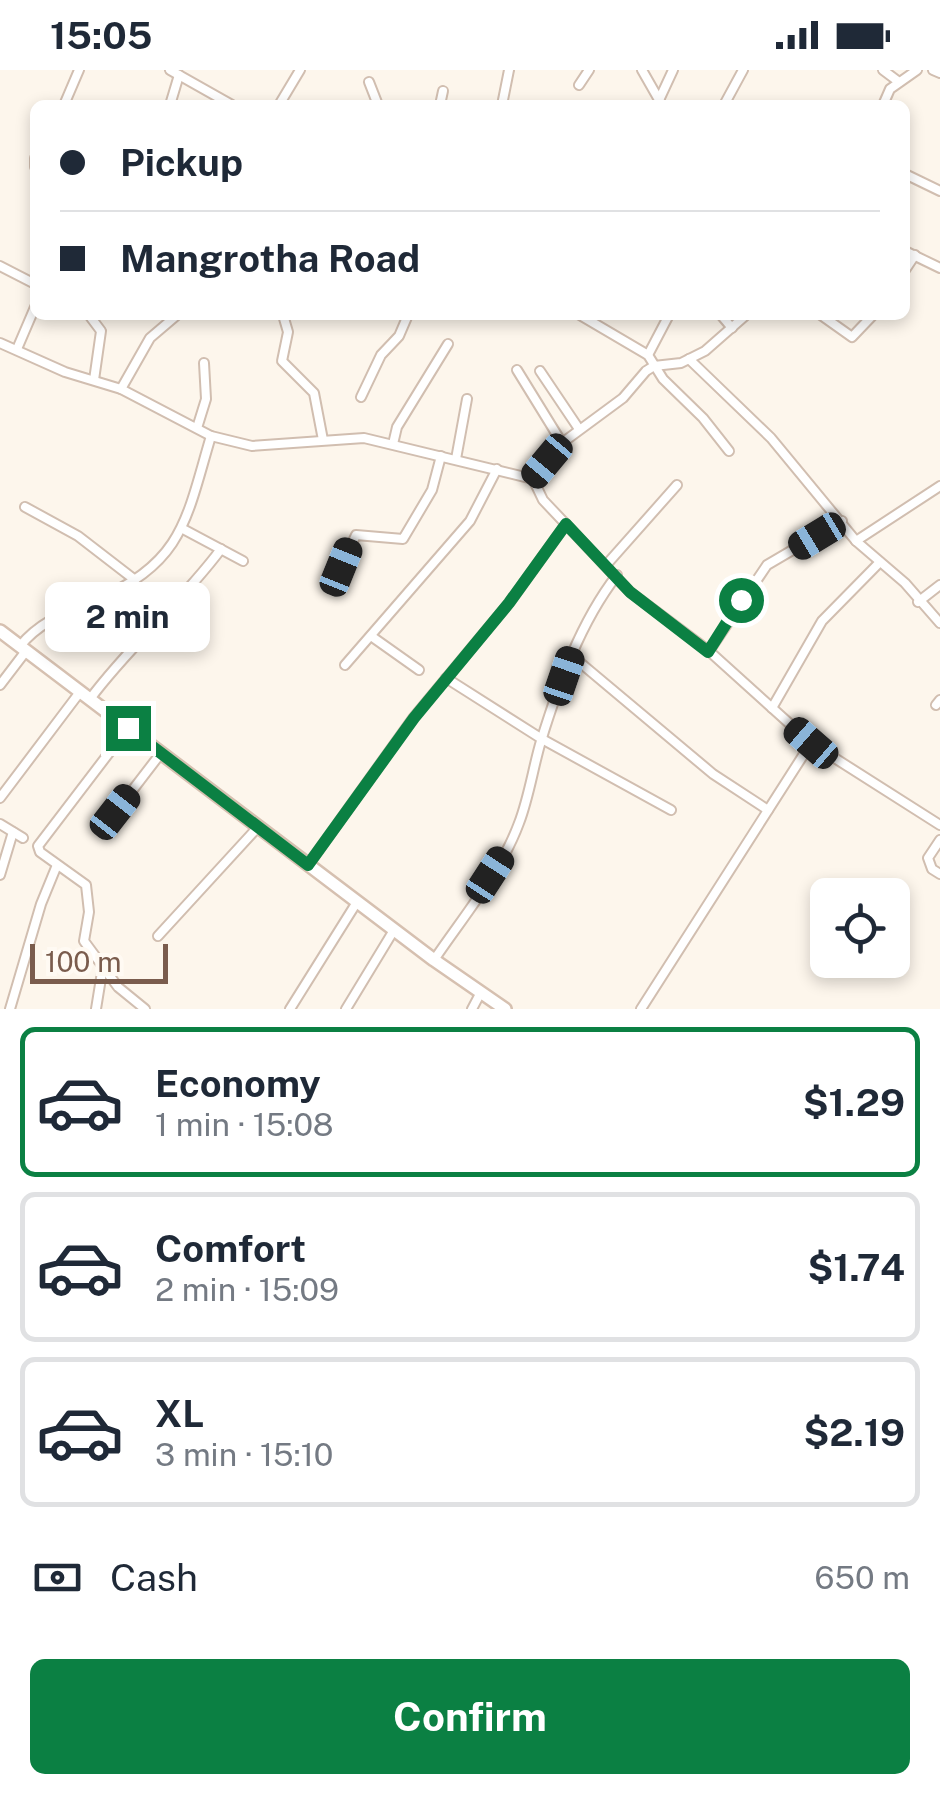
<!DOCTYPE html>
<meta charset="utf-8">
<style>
:root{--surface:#fff;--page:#f6f6f7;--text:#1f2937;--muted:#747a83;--line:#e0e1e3;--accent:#0b8043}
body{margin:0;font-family:"Public Sans",sans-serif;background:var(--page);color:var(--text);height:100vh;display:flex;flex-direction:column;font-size:38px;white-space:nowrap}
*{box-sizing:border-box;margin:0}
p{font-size:32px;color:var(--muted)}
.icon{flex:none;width:55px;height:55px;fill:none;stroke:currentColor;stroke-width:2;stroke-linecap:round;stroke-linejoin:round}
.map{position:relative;height:939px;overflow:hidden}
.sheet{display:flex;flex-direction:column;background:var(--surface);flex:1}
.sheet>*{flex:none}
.guide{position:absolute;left:30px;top:30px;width:880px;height:220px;border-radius:15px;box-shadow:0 5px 15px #0003;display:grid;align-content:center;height:220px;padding:0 30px;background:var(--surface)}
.controls{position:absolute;left:810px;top:808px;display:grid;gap:20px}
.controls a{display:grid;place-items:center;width:100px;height:100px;border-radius:15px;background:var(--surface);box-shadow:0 5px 15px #0003;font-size:50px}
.scale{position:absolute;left:30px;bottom:25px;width:138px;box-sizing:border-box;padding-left:10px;border:5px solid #7a5c4d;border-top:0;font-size:28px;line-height:35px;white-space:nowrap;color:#7a5c4d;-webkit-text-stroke:8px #fffaf3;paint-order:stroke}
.end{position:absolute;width:45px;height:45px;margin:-22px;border:12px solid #0b8043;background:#fff;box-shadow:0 0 0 5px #fff}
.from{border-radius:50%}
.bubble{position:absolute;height:70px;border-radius:15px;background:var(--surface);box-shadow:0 5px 15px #0003;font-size:32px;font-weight:700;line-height:70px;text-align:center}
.car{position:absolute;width:30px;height:60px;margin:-30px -15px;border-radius:12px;box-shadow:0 0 8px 2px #0007;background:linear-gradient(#222 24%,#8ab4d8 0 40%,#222 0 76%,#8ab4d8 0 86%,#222 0)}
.guide b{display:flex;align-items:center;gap:35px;height:95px;font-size:38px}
.guide b+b{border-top:2px solid var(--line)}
.guide i{width:25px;height:25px;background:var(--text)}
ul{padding:18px 0 0;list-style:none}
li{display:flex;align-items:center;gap:30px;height:150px;margin:0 20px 15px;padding:0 10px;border:5px solid var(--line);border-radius:15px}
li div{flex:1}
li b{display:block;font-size:38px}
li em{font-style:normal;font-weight:700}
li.on{border-color:var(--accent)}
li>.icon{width:90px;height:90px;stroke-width:1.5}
.pay{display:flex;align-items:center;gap:25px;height:110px;padding:0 30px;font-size:38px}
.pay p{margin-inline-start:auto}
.primary-button{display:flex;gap:20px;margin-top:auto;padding:20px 30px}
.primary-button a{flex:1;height:115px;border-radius:15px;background:var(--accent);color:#fff;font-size:40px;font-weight:700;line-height:115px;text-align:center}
.status{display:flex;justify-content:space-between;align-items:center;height:70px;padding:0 50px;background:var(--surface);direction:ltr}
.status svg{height:28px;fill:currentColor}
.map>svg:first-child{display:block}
</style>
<div class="status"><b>15:05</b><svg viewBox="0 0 49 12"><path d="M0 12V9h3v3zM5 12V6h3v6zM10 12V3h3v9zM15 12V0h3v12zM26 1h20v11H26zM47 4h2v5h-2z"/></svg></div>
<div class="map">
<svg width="940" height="939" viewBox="0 0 940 939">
<rect width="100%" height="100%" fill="#fdf6ec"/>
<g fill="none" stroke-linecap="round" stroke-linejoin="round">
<defs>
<g id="minor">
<path d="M170,0l62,35"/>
<path d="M642,0l20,35"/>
<path d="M883,0l16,12"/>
<path d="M933,0l7,3"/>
<path d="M369,12l9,23"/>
<path d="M579,15l10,-15"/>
<path d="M660,28l13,-28"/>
<path d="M64,35l15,-35"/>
<path d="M170,35l9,-30"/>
<path d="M279,35l21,-35"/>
<path d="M440,35l3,-14"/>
<path d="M502,35l7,-35"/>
<path d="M724,35l19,-35"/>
<path d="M883,35l7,-16 27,-19"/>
<path d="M35,88v9"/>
<path d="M905,104l35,17"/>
<path d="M905,181l35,17"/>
<path d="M0,196l35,18"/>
<path d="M905,200l10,-15"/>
<path d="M89,245l12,16 -7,49"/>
<path d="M283,245l5,17 -6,29 32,32 9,47"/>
<path d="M580,245l68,40 15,24 40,39 26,33"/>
<path d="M721,245l11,13"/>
<path d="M821,245l31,22 21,-22"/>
<path d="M0,273l65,29 56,17 90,47 41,10 112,-8 169,41 10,21 87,92 79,59 102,92 129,82"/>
<path d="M17,279l18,-42"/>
<path d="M648,285l21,-40"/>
<path d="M689,289l82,79 85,103 49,42 35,40"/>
<path d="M517,300l45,73"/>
<path d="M540,301l39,58"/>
<path d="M121,319l29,-51 27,-23"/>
<path d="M361,327l20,-42 18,-19 9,-21"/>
<path d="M197,358l9,-29 -2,-36"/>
<path d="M393,374l4,-17 51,-83"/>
<path d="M456,389l11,-60"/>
<path d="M533,409l29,-36 61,-45 23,-27 8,-5 27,-3 24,-12 41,-36"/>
<path d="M25,437l53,29 57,44"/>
<path d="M183,459l60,32"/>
<path d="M856,471l84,-55"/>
<path d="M607,494l70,-79"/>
<path d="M326,514l15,-17 15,-32 47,4 29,-49 9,-34"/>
<path d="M918,532l22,-17"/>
<path d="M371,566l48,34"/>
<path d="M20,576c21,-26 48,-34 78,-47 86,-36 89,-83 113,-163"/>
<path d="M709,581l58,-86 75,-44"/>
<path d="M571,585l142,119 55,36"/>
<path d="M345,595l125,-144 27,-52"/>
<path d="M446,608l96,61 129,71"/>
<path d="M0,615l26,-34"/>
<path d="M90,629c40,-54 91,-96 131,-150"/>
<path d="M936,635l4,-5"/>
<path d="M772,638l50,-87 58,-59"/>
<path d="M128,658l-90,118 2,6 46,33 3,27 -5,29 34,46 27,22"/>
<path d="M0,728l80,-106"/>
<path d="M115,743l46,-60"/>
<path d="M0,754l23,14"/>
<path d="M940,770l-12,18 4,11 8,5"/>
<path d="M308,795l106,-148 95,-114 57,-79"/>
<path d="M0,805l13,-43"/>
<path d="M158,866l100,-109"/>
<path d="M434,890c29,-43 67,-88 85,-137 10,-26 14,-55 22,-82 18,-58 39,-118 76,-166"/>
<path d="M10,939l31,-105 16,-39"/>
<path d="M96,939l7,-43"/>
<path d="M290,939l67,-107"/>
<path d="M346,939l48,-79"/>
<path d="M472,939l9,-17"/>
<path d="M641,939l170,-266"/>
</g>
<path id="secondary" d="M0,561l434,329 71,49"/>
</defs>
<use href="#minor" stroke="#d1beb0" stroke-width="12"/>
<use href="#secondary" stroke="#d6c0b0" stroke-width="16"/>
<use href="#minor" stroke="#fff" stroke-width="8"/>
<use href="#secondary" stroke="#fff" stroke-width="11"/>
</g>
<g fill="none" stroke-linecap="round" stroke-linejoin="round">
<path stroke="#0b8043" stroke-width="12" d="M128,658l180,137 106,-147 95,-115 57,-79 64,68 78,60 33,-52"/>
</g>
</svg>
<div class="controls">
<a><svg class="icon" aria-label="locate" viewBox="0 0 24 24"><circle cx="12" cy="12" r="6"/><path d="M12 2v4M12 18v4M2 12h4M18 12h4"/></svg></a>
</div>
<div class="scale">100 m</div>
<i class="end from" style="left:741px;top:530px"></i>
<i class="end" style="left:128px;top:658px"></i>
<div class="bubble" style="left:45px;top:512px;width:165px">2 min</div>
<i class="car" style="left:547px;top:391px;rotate:220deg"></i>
<i class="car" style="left:817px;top:466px;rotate:239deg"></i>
<i class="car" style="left:341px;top:497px;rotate:22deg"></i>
<i class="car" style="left:564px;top:606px;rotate:19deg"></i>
<i class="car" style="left:811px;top:673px;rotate:311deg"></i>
<i class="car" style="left:115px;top:742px;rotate:38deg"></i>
<i class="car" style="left:490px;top:805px;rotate:33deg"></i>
<div class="guide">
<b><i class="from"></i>Pickup</b>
<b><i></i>Mangrotha Road</b>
</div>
</div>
<section class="sheet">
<ul>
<li class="on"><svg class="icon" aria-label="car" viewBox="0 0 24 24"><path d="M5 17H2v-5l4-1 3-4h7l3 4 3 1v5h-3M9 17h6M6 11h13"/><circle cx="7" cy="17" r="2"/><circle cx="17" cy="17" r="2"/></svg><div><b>Economy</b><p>1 min · 15:08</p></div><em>$1.29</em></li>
<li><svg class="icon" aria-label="car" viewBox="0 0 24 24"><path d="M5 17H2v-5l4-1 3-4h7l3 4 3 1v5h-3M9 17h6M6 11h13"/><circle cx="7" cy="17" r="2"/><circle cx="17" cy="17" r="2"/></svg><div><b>Comfort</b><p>2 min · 15:09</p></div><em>$1.74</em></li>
<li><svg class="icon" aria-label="car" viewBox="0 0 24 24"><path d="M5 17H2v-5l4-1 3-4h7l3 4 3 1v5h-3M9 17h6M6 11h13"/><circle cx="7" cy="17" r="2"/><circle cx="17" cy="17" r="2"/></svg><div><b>XL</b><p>3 min · 15:10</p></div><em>$2.19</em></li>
</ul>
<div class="pay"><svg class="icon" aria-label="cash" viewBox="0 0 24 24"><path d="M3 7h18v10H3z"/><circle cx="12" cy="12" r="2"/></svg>Cash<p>650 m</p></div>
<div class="primary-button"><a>Confirm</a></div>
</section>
